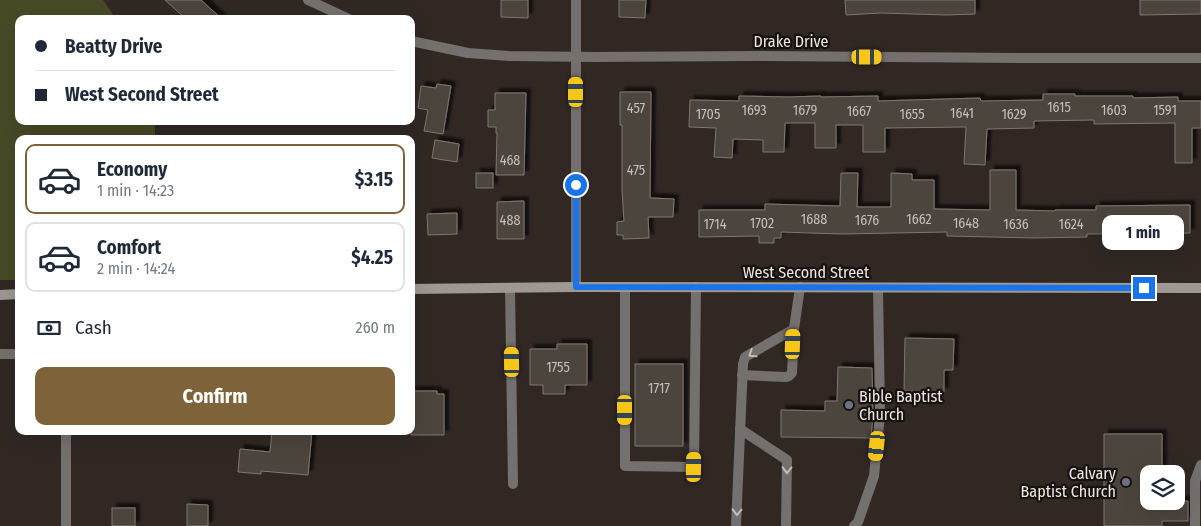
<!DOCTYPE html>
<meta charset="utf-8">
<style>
:root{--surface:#fff;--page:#f6f6f7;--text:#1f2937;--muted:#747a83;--line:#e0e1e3;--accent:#7d623a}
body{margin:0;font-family:"Fira Sans Condensed",sans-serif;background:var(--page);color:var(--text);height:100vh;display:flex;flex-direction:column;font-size:19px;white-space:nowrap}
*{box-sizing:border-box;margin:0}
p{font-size:16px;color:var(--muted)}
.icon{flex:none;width:28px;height:28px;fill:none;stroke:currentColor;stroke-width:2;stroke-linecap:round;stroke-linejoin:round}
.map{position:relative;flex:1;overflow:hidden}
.panel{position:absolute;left:15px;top:135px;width:400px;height:300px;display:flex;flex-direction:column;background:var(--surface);border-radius:10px;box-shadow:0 5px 20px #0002}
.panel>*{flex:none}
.hud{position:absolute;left:15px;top:15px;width:400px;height:110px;border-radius:10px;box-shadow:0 5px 20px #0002;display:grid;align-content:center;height:110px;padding:0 20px;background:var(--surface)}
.controls{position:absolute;left:1140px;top:465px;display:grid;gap:10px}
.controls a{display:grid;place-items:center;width:45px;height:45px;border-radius:10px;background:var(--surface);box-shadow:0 5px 20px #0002;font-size:25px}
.end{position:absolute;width:22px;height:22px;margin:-11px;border:6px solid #1a73e8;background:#fff;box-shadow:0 0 0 2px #fff}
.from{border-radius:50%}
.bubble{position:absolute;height:35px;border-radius:10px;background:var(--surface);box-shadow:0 5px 20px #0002;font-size:16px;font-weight:700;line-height:35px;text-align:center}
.car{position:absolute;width:15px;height:30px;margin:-15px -8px;border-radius:6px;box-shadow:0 0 4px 1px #0007;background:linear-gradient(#f5c518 24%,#345 0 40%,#f5c518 0 76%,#345 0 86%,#f5c518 0)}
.hud b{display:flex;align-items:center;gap:18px;height:48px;font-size:19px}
.hud b+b{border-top:1px solid var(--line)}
.hud i{width:12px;height:12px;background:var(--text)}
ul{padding:9px 0 0;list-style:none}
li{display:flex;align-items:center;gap:15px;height:70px;margin:0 10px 8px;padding:0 10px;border:2px solid var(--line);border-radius:10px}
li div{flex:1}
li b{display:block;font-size:19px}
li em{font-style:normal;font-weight:700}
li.on{border-color:var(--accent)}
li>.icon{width:45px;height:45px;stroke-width:1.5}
.pay{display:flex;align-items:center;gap:12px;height:55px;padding:0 20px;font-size:19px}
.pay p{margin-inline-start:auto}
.action{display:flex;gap:10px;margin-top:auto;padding:10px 20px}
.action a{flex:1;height:58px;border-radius:10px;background:var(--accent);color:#fff;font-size:20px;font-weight:700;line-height:58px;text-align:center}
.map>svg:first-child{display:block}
</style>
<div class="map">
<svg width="1201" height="526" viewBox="0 0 1201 526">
<defs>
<filter id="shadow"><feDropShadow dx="4.5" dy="-4.5" stdDeviation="1" flood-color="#0009"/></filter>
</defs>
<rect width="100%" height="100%" fill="#312824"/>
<path fill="#484925" d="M0,0h103l13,19h-97v102h136v18h-136v141h-19z"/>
<g fill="#4c443e" stroke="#7f766f" filter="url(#shadow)">
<path d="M165,0h36l21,19h-36z"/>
<path d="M501,0h27v18l-27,-1z"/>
<path d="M619,0h27l-1,18 -26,-1z"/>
<path d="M845,0h130v14l-28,1 -67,-2 -34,2z"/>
<path d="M1140,0h61v14l-61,1z"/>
<path d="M437,84l14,2 -8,48 -19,-3 4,-21 -10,-2 3,-22 15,2z"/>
<path d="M620,92h31l-1,106 24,1 -1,18h-25l1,21 -26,1v-4h-6v-13l7,-1 -2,-31v-65h-2z"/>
<path d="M495,93h31l-2,82h-28l1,-42h-1v-6h-8v-17h7z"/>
<path d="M1043,94h32v2h58v2l45,-1v4h23v27h-9v35h-17v-40l-81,1v-4l-60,1v7l-47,1 -2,36 -21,-1 2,-37 -81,1v24h-22v-27h-27v23h-21v-25h-30l-1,29h-21v-12l-30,-1 -1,19 -18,-1 2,-29 -27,-1 1,-27 49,1v-5l50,1 32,-1v1l57,-1v5l102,-3 1,3 62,-1z"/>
<path d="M435,140l24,4 -2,18 -25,-4z"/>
<path d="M990,170h26v40l39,1v-1h41v-4l94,-1v28l-103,1v3l-53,1 -87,-2v-4l-105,2 -61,-2v6h-7v5h-15v-7l-60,1v-27h66v-6l75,2 1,-33h17l-1,34h34v-34l21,1v6h22v29l56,1z"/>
<rect x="476" y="173" width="17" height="15"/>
<path d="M524,201v38h-27v-37z"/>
<path d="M457,213v21l-29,1 -1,-21z"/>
<path d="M905,338l49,1 -1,31h-9v22l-40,-1z"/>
<path d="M557,344h30v41h-22v9h-22v-9h-13v-36h27z"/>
<rect x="635" y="364" width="48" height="82"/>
<path d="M838,367l34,1 1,47 -2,23 -90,-1v-27l44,1v-10h12z"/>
<path d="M411,391h26v3h7v41h-33z"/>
<path d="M272,431h40l-4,44 -47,-4v3l-23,-2 2,-23 30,3z"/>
<path d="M1104,434h58v40h-13v27h39v20h-26v5h-58z"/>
<path d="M187,504l21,1v21h-21z"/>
<rect x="112" y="508" width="23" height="18"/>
</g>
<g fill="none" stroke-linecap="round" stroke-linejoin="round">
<g stroke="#74706d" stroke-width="10">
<path d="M625,287v179l69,1 2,-180"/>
<path d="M510,288l3,196"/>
<path d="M0,354h19"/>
<path d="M742,375l44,2 3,-1 3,-3 2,-44 6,-42"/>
<path d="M740,429l47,31 -1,66"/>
<path d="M736,526l7,-162 2,-7 49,-28"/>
<path d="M854,526l4,-4 16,-46 6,-61 -2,-127"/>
<path d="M1195,526v-45l6,-16"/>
</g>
<g stroke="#74706d" stroke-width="10">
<path d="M308,0l41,19"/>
<path d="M576,0v287"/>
<path d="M411,41l57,12 41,3 86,1 159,-1 265,2h182"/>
<path d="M66,431v95"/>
</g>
<g stroke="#9e9893" stroke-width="10">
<path d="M411,289l165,-2 625,1"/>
<path d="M0,295l19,-1"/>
</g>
</g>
<defs><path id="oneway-chevron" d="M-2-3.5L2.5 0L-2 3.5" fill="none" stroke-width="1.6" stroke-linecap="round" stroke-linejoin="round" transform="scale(1.25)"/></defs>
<g stroke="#c3bdba">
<use href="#oneway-chevron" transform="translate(752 354) rotate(147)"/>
<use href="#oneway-chevron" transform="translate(787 470) rotate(91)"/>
<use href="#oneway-chevron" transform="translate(737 512) rotate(92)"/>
</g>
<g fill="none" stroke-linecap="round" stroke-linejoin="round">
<path stroke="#1a73e8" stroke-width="6" d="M576,185v102l568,1"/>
</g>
<g fill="#6b7280" stroke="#161210" stroke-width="2">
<circle cx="849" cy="405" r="5"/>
<circle cx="1126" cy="482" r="5"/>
</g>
<g text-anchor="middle" stroke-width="4.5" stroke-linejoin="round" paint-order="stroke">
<g font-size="14" fill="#c5beba">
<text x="1059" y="112">1615</text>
<text x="636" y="113">457</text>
<text x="754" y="115">1693</text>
<text x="805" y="115">1679</text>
<text x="1114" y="115">1603</text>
<text x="1165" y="115">1591</text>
<text x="859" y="116">1667</text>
<text x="962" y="118">1641</text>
<text x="708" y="119">1705</text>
<text x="912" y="119">1655</text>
<text x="1014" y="119">1629</text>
<text x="510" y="165">468</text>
<text x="636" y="175">475</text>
<text x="814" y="224">1688</text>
<text x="919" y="224">1662</text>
<text x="510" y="225">488</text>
<text x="867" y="225">1676</text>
<text x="762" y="228">1702</text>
<text x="966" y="228">1648</text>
<text x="715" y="229">1714</text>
<text x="1016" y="229">1636</text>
<text x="1071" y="229">1624</text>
<text x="558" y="372">1755</text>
<text x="659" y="393">1717</text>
</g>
<g font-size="16" fill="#ede7e4" stroke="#161210">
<text x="791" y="47">Drake Drive</text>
<text x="806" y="278">West Second Street</text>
</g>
<g font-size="16" fill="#ede7e4" stroke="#161210" text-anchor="start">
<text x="859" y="402">Bible Baptist<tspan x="859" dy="18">Church</tspan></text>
<text x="1116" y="479" text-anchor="end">Calvary<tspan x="1116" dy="18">Baptist Church</tspan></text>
</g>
</g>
</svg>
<div class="controls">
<a><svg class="icon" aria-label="layers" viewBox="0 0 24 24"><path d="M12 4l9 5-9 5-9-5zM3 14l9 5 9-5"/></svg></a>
</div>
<i class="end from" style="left:576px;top:185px"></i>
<i class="end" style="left:1144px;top:288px"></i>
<div class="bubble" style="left:1102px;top:215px;width:82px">1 min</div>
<i class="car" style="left:867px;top:57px;rotate:90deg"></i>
<i class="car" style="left:576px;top:92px;rotate:0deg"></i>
<i class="car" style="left:793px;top:344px;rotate:2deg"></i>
<i class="car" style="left:512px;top:362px;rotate:359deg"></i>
<i class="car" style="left:625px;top:410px;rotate:180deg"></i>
<i class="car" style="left:877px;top:446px;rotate:186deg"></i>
<i class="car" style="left:694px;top:467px;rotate:1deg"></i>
<div class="hud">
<b><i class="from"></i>Beatty Drive</b>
<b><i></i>West Second Street</b>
</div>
<section class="panel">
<ul>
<li class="on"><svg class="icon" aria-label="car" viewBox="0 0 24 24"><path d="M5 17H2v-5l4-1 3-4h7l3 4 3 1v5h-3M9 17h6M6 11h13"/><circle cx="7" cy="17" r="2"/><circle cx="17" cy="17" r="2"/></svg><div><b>Economy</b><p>1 min · 14:23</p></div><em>$3.15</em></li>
<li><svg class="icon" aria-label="car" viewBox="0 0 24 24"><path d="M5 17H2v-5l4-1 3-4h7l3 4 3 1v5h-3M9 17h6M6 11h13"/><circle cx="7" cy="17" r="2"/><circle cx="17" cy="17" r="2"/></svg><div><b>Comfort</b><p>2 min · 14:24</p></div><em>$4.25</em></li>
</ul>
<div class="pay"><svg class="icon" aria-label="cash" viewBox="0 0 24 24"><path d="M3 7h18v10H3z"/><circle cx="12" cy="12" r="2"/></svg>Cash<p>260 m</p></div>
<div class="action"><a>Confirm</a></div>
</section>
</div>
